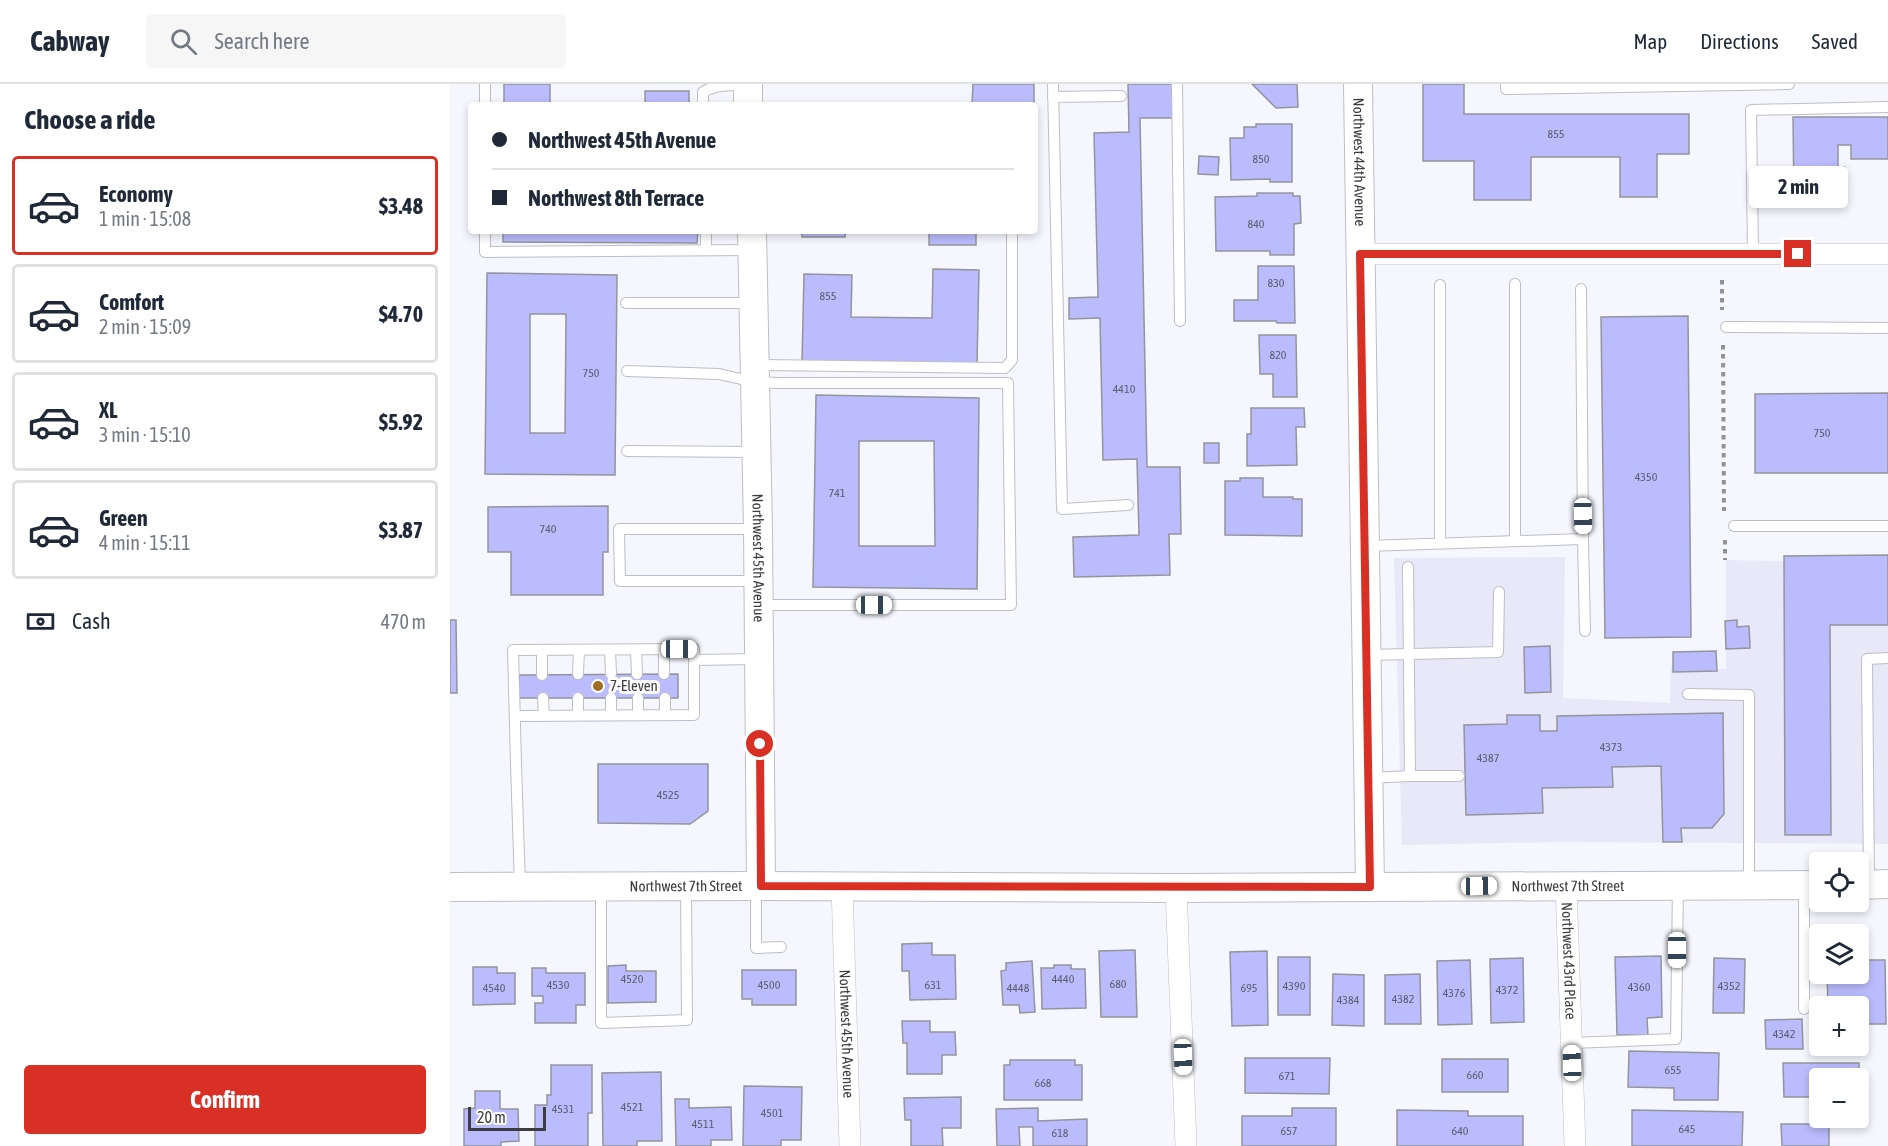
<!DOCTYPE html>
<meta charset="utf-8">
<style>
:root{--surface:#fff;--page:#f6f6f7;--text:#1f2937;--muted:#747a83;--line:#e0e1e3;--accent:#d93025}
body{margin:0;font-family:"Asap Condensed",sans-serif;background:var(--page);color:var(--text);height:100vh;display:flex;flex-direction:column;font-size:22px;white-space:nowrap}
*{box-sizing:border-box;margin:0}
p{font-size:20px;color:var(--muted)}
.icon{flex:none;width:33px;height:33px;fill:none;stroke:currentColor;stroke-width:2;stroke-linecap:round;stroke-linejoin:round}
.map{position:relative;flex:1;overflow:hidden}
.drawer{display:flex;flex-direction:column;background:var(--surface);width:450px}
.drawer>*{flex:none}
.top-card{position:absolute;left:18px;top:18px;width:570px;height:132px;border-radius:6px;box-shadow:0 3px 9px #0003;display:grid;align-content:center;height:132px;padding:0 24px;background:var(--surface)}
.fabs{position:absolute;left:1359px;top:768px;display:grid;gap:12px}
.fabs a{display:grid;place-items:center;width:60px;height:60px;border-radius:6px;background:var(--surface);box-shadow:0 3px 9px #0003;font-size:30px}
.scale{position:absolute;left:18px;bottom:15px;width:78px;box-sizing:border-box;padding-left:6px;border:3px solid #3d3d40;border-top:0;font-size:16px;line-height:21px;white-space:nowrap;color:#3d3d40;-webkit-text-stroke:4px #fff;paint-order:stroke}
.end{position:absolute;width:27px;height:27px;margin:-14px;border:8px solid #d93025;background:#fff;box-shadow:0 0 0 3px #fff}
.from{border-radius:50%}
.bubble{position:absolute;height:42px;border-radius:6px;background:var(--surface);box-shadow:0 3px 9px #0003;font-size:20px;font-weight:700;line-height:42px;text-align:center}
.car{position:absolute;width:18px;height:36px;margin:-18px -9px;border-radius:8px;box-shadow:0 0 4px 2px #0007;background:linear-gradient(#fff 24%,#345 0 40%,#fff 0 76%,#345 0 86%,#fff 0)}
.top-card b{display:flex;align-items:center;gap:21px;height:57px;font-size:22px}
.top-card b+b{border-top:2px solid var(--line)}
.top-card i{width:15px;height:15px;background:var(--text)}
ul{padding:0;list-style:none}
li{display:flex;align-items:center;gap:18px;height:99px;margin:0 12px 9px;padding:0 12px;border:3px solid var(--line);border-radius:6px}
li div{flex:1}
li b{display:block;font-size:22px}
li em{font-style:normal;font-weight:700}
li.selected{border-color:var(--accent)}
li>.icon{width:54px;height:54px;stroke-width:1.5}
h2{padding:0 24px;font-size:27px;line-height:72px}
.pay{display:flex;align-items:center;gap:15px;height:66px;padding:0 24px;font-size:22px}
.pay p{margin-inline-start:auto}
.cta{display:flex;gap:12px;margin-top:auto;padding:12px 24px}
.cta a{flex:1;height:69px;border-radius:6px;background:var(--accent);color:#fff;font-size:24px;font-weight:700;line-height:69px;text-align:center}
header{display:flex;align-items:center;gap:36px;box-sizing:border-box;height:84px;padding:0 30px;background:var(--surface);border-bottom:2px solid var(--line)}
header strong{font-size:28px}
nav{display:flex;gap:33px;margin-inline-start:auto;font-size:21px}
.search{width:420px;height:54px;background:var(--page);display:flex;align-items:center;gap:15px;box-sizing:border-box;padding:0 21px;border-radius:6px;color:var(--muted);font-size:22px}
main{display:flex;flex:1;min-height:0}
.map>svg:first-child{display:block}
</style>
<header>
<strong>Cabway</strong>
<div class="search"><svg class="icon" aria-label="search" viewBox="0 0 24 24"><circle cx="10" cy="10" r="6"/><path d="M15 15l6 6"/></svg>Search here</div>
<nav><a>Map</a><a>Directions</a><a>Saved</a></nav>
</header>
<main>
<section class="drawer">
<h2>Choose a ride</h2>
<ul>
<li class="selected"><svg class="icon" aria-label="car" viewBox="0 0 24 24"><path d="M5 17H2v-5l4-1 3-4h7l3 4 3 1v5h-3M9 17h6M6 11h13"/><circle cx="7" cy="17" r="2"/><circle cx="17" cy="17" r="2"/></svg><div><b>Economy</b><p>1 min · 15:08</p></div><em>$3.48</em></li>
<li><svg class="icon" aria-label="car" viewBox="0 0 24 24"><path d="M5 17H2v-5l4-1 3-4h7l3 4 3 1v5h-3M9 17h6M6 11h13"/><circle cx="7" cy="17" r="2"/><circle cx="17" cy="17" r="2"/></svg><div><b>Comfort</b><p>2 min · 15:09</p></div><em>$4.70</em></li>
<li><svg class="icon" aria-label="car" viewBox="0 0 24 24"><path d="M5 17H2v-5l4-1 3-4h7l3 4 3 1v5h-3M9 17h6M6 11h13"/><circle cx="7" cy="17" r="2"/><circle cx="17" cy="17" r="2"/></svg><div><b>XL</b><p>3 min · 15:10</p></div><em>$5.92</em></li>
<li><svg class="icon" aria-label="car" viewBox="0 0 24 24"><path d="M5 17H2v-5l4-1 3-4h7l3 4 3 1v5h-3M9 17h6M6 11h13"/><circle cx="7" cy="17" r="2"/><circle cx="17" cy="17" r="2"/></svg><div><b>Green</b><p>4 min · 15:11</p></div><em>$3.87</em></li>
</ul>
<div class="pay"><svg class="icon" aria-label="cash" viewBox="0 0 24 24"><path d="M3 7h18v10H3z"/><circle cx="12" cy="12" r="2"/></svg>Cash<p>470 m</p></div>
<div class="cta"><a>Confirm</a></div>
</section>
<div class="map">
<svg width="1438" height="1062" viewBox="0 0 1438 1062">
<rect width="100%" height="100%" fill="#f6f6ff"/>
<path fill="#e8e8f8" d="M1115,473l-2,141 107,5 1,-37 55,3v-109l162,3v281l-330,-2 -156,3 -8,-287z"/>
<g fill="#bbbcfd" stroke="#94949c" stroke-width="1.5" fill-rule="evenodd">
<rect x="54" y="0" width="46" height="21"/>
<path d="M523,0h61v21h-62z"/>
<path d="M678,0h44l1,34h-33l7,349h33l1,67h-12l1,41 -96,2 -1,-40 66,-2 -2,-76 -34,1 -3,-142 -31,1v-21l29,-1 -4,-164 35,-1z"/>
<path d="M802,0h45l1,23 -22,1z"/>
<path d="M973,0h41v30h225v40h-32v43h-37v-40h-89v43h-57v-39h-51z"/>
<rect x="195" y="7" width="44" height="14"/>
<path d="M1343,33h95v42h-37v-14h-13v22h7l1,35h-52z"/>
<path d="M806,40h36v58h-22v-3l-39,1 -1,-42h14v-11h12z"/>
<path d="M749,72l20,1 -1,18 -20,-1z"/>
<path d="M807,109h36v3h7l1,27 -7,1v31h-24v-4h-54l-1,-54 42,-1z"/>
<path d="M53,147h195l-1,12 -194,-1z"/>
<path d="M352,147h44l-1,6h-43z"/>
<rect x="479" y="147" width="47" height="14"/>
<path d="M808,182h36l1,57h-18l-1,-2h-42v-21h24z"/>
<path d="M483,185l46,1 -2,94 -175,-2 2,-88 48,1 -1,42 81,1z"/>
<path d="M37,189l130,2 -2,200 -130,-1zM80,230h36l-1,119h-35z"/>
<path d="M1238,232l3,321 -86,1 -4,-321z"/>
<path d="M809,251h37l1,62h-24v-23h-13z"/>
<path d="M1438,309v80h-133v-79z"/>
<path d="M366,311l163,3 -2,191 -164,-2zM409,357h75l1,105h-76z"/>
<path d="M801,324h53l1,19h-9l1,38 -50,1v-32h4z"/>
<rect x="754" y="359" width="15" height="20"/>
<path d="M790,394h23v19h30v2h9v37l-77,-1v-54h15z"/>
<path d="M158,422v46h-5v43h-92v-43h-23v-45z"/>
<path d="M1438,471v70h-58l1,210h-46l-1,-279z"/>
<path d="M0,536h6l1,73h-7z"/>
<path d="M1287,536v7l12,-1 1,22 -24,1 -1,-28z"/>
<path d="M1100,562l1,46 -26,1 -1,-46z"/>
<path d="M1266,567l1,20 -44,1v-20z"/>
<path d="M228,590v24h-159v-23z"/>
<path d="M1273,629l1,101 -12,14h-31l1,14h-19l-2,-76 -49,1 1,20 -71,1 1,25 -77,2 -2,-90 43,-1v-9h33v16h17v-15z"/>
<path d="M148,680h110v47l-18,13 -92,-1z"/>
<path d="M482,859v12h23l1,44 -46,1 -1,-29h-7v-27z"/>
<path d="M685,866l2,67h-36l-2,-66z"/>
<path d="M817,867l1,74 -36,1 -2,-74z"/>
<path d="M1211,872l1,61 -15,1 1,17h-31l-2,-78z"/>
<rect x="828" y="873" width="32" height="58"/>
<path d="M1073,874l1,64 -33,1 -1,-64z"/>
<path d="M1264,874l31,1 -1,54h-31z"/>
<path d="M1020,876l2,64 -34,1 -1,-64z"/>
<path d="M1408,876h27l1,64h-28v-18h-30l-1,-32h31z"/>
<path d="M582,877l3,51 -15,1 -1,-8h-16l-2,-34 5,-1v-7z"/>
<path d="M176,881v6h30v31l-48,1v-37z"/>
<path d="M604,881h17v4h14l1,39 -44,1 -1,-41h13z"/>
<path d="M23,883h24v6h18v31l-42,1z"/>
<path d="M82,884h14v5h39v32h-9v18h-41v-20h8v-7h-11z"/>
<path d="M292,886h54v35h-44v-6h-10z"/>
<path d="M883,890l31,1v51l-32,-1z"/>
<path d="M970,890l1,50h-36v-49z"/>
<path d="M1352,935l1,30h-37l-1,-29z"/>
<path d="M452,937h28v11h25l1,23h-14v19h-35v-31h-4z"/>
<path d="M1179,967l90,2 -1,47h-44v-12l-46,-1z"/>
<path d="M795,974h85l-1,36 -84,-1z"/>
<rect x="992" y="975" width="66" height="33"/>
<path d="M560,976h65v5h7v35h-78v-35h6z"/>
<path d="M1333,979h76v34l-1,-19h-38v19h-36z"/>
<path d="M101,981h41v48h-4v33h-53v-41h12v-10h4z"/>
<path d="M211,988l1,69h-25v5h-34l-1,-73z"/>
<path d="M294,1002l58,1 -1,53h-20v6h-38z"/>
<path d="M25,1007h25v18h18l1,32 -18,1v4h-37v-37l11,-1z"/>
<path d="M511,1013v31h-19l1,18h-32v-26h-6l-1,-22z"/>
<path d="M225,1015h14v9l42,-1 1,33h-21v6h-35z"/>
<path d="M588,1024v13l49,-2v27h-54v-19h-14l1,19h-23l-1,-37z"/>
<path d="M842,1024h44v38h-94v-30h50z"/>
<path d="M947,1026l71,1v5h55v30h-126z"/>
<path d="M1182,1026l111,2 -1,34h-110z"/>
<path d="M1331,1040h48v22h-47z"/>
</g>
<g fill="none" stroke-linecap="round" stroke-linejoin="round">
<defs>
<g id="lane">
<path d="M603,0l9,425 66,-4"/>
<path d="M727,0l3,237"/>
<path d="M1056,0v5l283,-5"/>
<path d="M603,13l68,-1"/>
<path d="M35,21v-21"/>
<path d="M253,21v-13c14,-8 29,-7 45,-7"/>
<path d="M35,147v21l267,-2"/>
<path d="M256,147v19"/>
<path d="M1303,170l-2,-144 137,-3"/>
<path d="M990,201v258"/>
<path d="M176,219h127"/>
<path d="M1276,243l162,1"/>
<path d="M305,281l250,3 7,-8v-129"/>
<path d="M177,287l92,3 35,8 24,1h230l3,222h-250"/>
<path d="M177,367l128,1"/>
<path d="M1284,442h154"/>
<path d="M306,445h-137l1,52h137"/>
<path d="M1133,455l2,92"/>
<path d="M1065,457v-257"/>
<path d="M916,462l217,-7 -2,-250"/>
<path d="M214,565v25"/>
<path d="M92,566v25"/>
<path d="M160,566l1,24"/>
<path d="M186,566l1,24"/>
<path d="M917,571l131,-3 1,-60"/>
<path d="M244,576l64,-1"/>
<path d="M128,590l1,-24"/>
<path d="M1238,610l61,1v189"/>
<path d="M93,614l1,18"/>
<path d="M128,614v17"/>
<path d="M161,614v17"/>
<path d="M188,614v17"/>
<path d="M215,614v17"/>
<path d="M65,632l179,-1v-66l-181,1c2,79 4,157 7,236"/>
<path d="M960,692h49"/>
<path d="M919,694l41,-2 -2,-209"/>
<path d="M1419,800l-2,-225 21,-1"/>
<path d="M1354,801v124"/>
<path d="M306,802v62l25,-1"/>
<path d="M151,803v136l86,-3 -1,-132"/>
<path d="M1121,959l105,-4 2,-154"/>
</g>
<g id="street">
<path d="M911,170h527"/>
<path id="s1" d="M1116,801l9,261"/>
<path id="s2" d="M392,802l8,260"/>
<path d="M726,804l10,258"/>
</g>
<g id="secondary">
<path d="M298,0v21"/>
<path id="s3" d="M908,0l12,803"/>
<path id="s4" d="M302,147l6,298 3,357"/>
<path d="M1408,801l30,-1"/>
<path id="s5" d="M0,803l311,-1 415,2 644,-3"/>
</g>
</defs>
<use href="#lane" stroke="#bdbec6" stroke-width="12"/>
<use href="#street" stroke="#bdbec6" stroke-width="22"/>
<use href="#secondary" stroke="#bdbec6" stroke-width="30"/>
<g stroke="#919196" stroke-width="4" stroke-dasharray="4.5 4.5" stroke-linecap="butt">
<path d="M1272,196v30"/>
<path d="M1273,261l1,166"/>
<path d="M1275,456v20"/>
</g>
<use href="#lane" stroke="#fff" stroke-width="10"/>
<use href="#street" stroke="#fff" stroke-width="21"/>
<use href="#secondary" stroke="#fff" stroke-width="28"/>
</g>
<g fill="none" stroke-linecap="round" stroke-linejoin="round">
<path stroke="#d93025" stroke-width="8" d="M310,660l1,142 609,1 -10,-633h438"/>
</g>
<circle fill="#9d6d20" stroke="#fff" stroke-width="2" cx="148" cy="602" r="6"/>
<g text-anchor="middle" stroke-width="6" stroke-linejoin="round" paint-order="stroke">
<g font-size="12" fill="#5c5d6f">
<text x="1106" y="54">855</text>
<text x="811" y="79">850</text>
<text x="806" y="144">840</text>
<text x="826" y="203">830</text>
<text x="378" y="216">855</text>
<text x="828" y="275">820</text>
<text x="141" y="293">750</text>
<text x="674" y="309">4410</text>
<text x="1372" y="353">750</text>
<text x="1196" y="397">4350</text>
<text x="387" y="413">741</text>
<text x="98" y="449">740</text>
<text x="1161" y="667">4373</text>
<text x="1038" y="678">4387</text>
<text x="218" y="715">4525</text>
<text x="182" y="899">4520</text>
<text x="613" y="899">4440</text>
<text x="668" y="904">680</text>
<text x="108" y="905">4530</text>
<text x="319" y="905">4500</text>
<text x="483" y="905">631</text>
<text x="844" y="906">4390</text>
<text x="1279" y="906">4352</text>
<text x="1189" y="907">4360</text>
<text x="44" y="908">4540</text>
<text x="568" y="908">4448</text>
<text x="799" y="908">695</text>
<text x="1057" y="910">4372</text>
<text x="1004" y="913">4376</text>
<text x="953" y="919">4382</text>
<text x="898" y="920">4384</text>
<text x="1334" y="954">4342</text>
<text x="1223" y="990">655</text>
<text x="1025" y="995">660</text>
<text x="837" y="996">671</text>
<text x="593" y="1003">668</text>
<text x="182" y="1027">4521</text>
<text x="113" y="1029">4531</text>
<text x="322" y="1033">4501</text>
<text x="253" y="1044">4511</text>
<text x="1237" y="1049">645</text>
<text x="839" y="1051">657</text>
<text x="1010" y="1051">640</text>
<text x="610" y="1053">618</text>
</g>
<g font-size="15" fill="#3d3d40" stroke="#fff">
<text dy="5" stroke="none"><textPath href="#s3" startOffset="78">Northwest 44th Avenue</textPath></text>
<text dy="5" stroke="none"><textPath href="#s4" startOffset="327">Northwest 45th Avenue</textPath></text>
<text dy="5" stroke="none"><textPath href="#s5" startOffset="1118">Northwest 7th Street</textPath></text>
<text dy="5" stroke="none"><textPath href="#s5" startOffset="236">Northwest 7th Street</textPath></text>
<text dy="5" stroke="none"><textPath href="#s1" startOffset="76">Northwest 43rd Place</textPath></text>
<text dy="5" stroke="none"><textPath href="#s2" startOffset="148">Northwest 45th Avenue</textPath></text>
</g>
<g font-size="15" fill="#3d3d40" stroke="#fff" text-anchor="start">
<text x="160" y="607">7-Eleven</text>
</g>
</g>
</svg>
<div class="fabs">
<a><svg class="icon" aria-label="locate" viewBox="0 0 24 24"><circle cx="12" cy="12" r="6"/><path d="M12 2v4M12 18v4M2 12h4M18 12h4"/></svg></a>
<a><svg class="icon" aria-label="layers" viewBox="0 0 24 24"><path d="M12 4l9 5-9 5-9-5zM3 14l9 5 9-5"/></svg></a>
<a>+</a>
<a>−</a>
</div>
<div class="scale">20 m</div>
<i class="end from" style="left:310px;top:660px"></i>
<i class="end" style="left:1348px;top:170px"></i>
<div class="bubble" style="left:1299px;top:82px;width:99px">2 min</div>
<i class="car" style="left:1133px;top:432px;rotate:179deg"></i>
<i class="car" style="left:424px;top:521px;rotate:90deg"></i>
<i class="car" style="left:229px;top:565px;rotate:90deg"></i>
<i class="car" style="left:1029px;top:802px;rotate:89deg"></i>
<i class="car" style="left:1227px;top:866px;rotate:180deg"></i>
<i class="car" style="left:733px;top:973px;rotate:178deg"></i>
<i class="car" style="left:1122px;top:979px;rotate:358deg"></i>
<div class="top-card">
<b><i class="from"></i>Northwest 45th Avenue</b>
<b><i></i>Northwest 8th Terrace</b>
</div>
</div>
</main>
